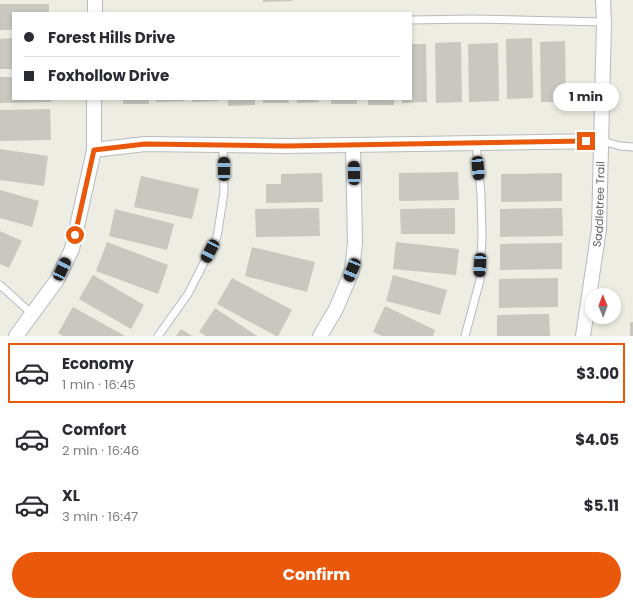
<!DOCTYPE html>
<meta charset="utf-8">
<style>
:root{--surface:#fff;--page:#f2f2f3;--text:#2b2b33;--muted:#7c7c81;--line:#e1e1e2;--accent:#ea580c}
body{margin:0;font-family:Poppins,sans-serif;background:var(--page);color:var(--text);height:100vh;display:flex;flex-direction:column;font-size:15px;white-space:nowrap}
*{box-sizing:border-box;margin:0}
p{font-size:13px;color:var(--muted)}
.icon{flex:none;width:22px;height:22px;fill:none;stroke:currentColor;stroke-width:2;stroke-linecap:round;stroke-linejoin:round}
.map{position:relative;height:336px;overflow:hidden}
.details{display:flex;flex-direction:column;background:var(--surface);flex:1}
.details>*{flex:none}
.banner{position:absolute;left:12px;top:12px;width:400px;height:88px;border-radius:0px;box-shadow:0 2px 6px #0003;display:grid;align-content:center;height:88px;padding:0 12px;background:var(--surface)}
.needle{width:26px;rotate:359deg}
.controls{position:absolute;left:585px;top:288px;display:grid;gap:8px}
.controls a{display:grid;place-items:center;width:36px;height:36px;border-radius:50%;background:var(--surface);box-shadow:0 2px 6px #0003;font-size:20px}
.end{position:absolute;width:18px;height:18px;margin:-9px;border:5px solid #ea580c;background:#fff;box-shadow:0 0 0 2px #fff}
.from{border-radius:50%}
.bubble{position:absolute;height:28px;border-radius:14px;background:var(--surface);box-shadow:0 2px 6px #0003;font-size:13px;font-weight:700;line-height:28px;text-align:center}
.car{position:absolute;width:12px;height:24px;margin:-12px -6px;border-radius:5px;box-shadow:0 0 3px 1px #0007;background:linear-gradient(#222 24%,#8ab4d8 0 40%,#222 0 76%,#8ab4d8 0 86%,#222 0)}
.banner b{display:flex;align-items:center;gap:14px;height:38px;font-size:15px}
.banner b+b{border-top:1px solid var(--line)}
.banner i{width:10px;height:10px;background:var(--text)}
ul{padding:7px 0 0;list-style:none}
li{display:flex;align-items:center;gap:12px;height:60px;margin:0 8px 6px;padding:0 4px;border:2px solid transparent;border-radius:0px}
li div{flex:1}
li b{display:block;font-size:15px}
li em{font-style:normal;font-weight:700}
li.selected{border-color:var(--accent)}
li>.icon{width:36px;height:36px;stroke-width:1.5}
.cta{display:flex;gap:8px;margin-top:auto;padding:8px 12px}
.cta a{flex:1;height:46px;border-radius:24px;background:var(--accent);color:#fff;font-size:16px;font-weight:700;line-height:46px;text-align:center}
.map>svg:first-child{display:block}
</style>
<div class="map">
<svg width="633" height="336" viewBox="0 0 633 336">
<rect width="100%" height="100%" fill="#edede3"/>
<g fill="#c8c7c0">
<path d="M263,0h29v1l-29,1z"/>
<path d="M0,4h49v9h-36v17h-13z"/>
<path d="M13,38v31h-13v-30z"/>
<path d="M532,38l1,60 -26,1 -1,-60z"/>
<path d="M565,41l1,61h-25l-1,-60z"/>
<path d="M461,42l1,60 -26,1 -1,-60z"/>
<path d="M498,43l1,58 -30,1 -1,-58z"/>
<path d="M411,44h15l1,58 -25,1v-4h9z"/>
<path d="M0,77h13v22h38v3l-51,1z"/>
<rect x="123" y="99" width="26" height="5"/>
<path d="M156,99h29v2l-29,1z"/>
<path d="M192,99h26v2l-26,1z"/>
<path d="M228,99h27v6l-27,1z"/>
<path d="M263,99h25l1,4h-26z"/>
<path d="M297,99h22v3l-22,1z"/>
<rect x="331" y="99" width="26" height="5"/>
<rect x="368" y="99" width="26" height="6"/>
<path d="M50,109l1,31 -51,1v-31z"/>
<path d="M0,149l48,7 -4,30 -44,-6z"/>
<path d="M458,172l1,28 -60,1v-28z"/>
<path d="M322,173l1,29 -57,1v-19h15v-10z"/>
<path d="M562,173v28l-61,1v-28z"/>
<path d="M141,176l58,13 -7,30 -58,-12z"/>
<path d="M0,190l39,11 -7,26 -32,-9z"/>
<path d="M319,208l1,28 -64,1 -1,-28z"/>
<path d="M455,208v26h-54l-1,-25z"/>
<path d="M562,208l1,28 -63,1v-28z"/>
<path d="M115,209l59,15 -7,26 -58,-14z"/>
<path d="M0,231l22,10 -13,27 -9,-4z"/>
<path d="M107,242l61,23 -10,29 -62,-23z"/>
<path d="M396,242l63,7 -3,26 -63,-6z"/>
<path d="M562,243v26l-62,1v-26z"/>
<path d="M252,247l63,15 -8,30 -62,-16z"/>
<path d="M93,275l51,30 -13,24 -52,-30z"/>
<path d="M393,275l54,15 -7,25 -54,-14z"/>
<path d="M232,278l60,32 -14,26h-2l-59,-32z"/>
<path d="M558,278v29l-59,1v-29z"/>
<path d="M385,306l50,24 -2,6h-51l-9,-4z"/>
<path d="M73,307l52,29h-62l-5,-3z"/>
<path d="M215,308l42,28h-51l-7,-4z"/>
<path d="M549,314l1,22h-53v-21z"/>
<rect x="630" y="322" width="3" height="14"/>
<path d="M181,329l11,7h-16z"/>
</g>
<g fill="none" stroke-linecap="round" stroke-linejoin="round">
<defs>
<g id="lane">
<path d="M411,20l62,-1 131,3"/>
<path d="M602,141l18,5 13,1"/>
<path d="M0,285l9,8 23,21"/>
<path d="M158,336l30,-42 29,-57 7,-44 -1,-48"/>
<path d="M465,336l15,-56 2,-44 -1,-42 -5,-51"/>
</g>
<g id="street">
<path d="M95,13v-13"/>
<path d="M94,150l51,-6 141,2 316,-5"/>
<path d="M16,336l41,-56 15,-31 22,-99v-51"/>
<path d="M320,336l16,-27 16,-38 3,-29 -2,-97"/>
<path id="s1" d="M583,336l16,-107 5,-207 -1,-22"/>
</g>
</defs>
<use href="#lane" stroke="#b8babf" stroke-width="9"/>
<use href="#street" stroke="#b8babf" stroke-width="16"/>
<use href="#lane" stroke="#fff" stroke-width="7"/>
<use href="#street" stroke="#fff" stroke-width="14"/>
</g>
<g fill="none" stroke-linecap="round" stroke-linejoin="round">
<path stroke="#ea580c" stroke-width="5" d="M75,235l19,-85 51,-6 141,2 300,-5"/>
</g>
<g text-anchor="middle" stroke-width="4" stroke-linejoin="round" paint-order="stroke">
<g font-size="11" fill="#5b5d63" stroke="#fff">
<text dy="4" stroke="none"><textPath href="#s1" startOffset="133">Saddletree Trail</textPath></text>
</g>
</g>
</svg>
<div class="controls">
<a><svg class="needle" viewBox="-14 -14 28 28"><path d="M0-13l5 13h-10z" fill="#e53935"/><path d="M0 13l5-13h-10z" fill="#7c7c81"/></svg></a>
</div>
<i class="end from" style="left:75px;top:235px"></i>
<i class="end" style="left:586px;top:141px"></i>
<div class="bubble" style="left:553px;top:83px;width:66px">1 min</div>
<i class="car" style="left:478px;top:168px;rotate:175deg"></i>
<i class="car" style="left:224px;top:169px;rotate:0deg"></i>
<i class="car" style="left:354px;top:173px;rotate:359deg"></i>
<i class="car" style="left:210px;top:251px;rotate:207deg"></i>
<i class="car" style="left:480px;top:265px;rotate:183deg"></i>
<i class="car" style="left:62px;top:269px;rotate:25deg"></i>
<i class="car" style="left:352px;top:270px;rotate:202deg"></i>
<div class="banner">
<b><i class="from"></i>Forest Hills Drive</b>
<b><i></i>Foxhollow Drive</b>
</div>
</div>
<section class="details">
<ul>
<li class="selected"><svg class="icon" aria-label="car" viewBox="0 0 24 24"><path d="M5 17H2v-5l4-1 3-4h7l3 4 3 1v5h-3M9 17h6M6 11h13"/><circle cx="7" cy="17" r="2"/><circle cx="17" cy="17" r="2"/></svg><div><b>Economy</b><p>1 min · 16:45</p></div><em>$3.00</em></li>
<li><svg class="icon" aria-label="car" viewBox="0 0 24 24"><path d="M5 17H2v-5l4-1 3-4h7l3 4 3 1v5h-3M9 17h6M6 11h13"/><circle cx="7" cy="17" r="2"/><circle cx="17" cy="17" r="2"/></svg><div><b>Comfort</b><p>2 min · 16:46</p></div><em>$4.05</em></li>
<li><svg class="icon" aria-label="car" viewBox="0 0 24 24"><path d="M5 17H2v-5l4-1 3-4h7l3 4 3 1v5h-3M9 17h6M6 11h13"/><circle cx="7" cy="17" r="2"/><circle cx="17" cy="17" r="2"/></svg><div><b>XL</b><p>3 min · 16:47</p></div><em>$5.11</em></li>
</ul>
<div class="cta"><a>Confirm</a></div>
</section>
